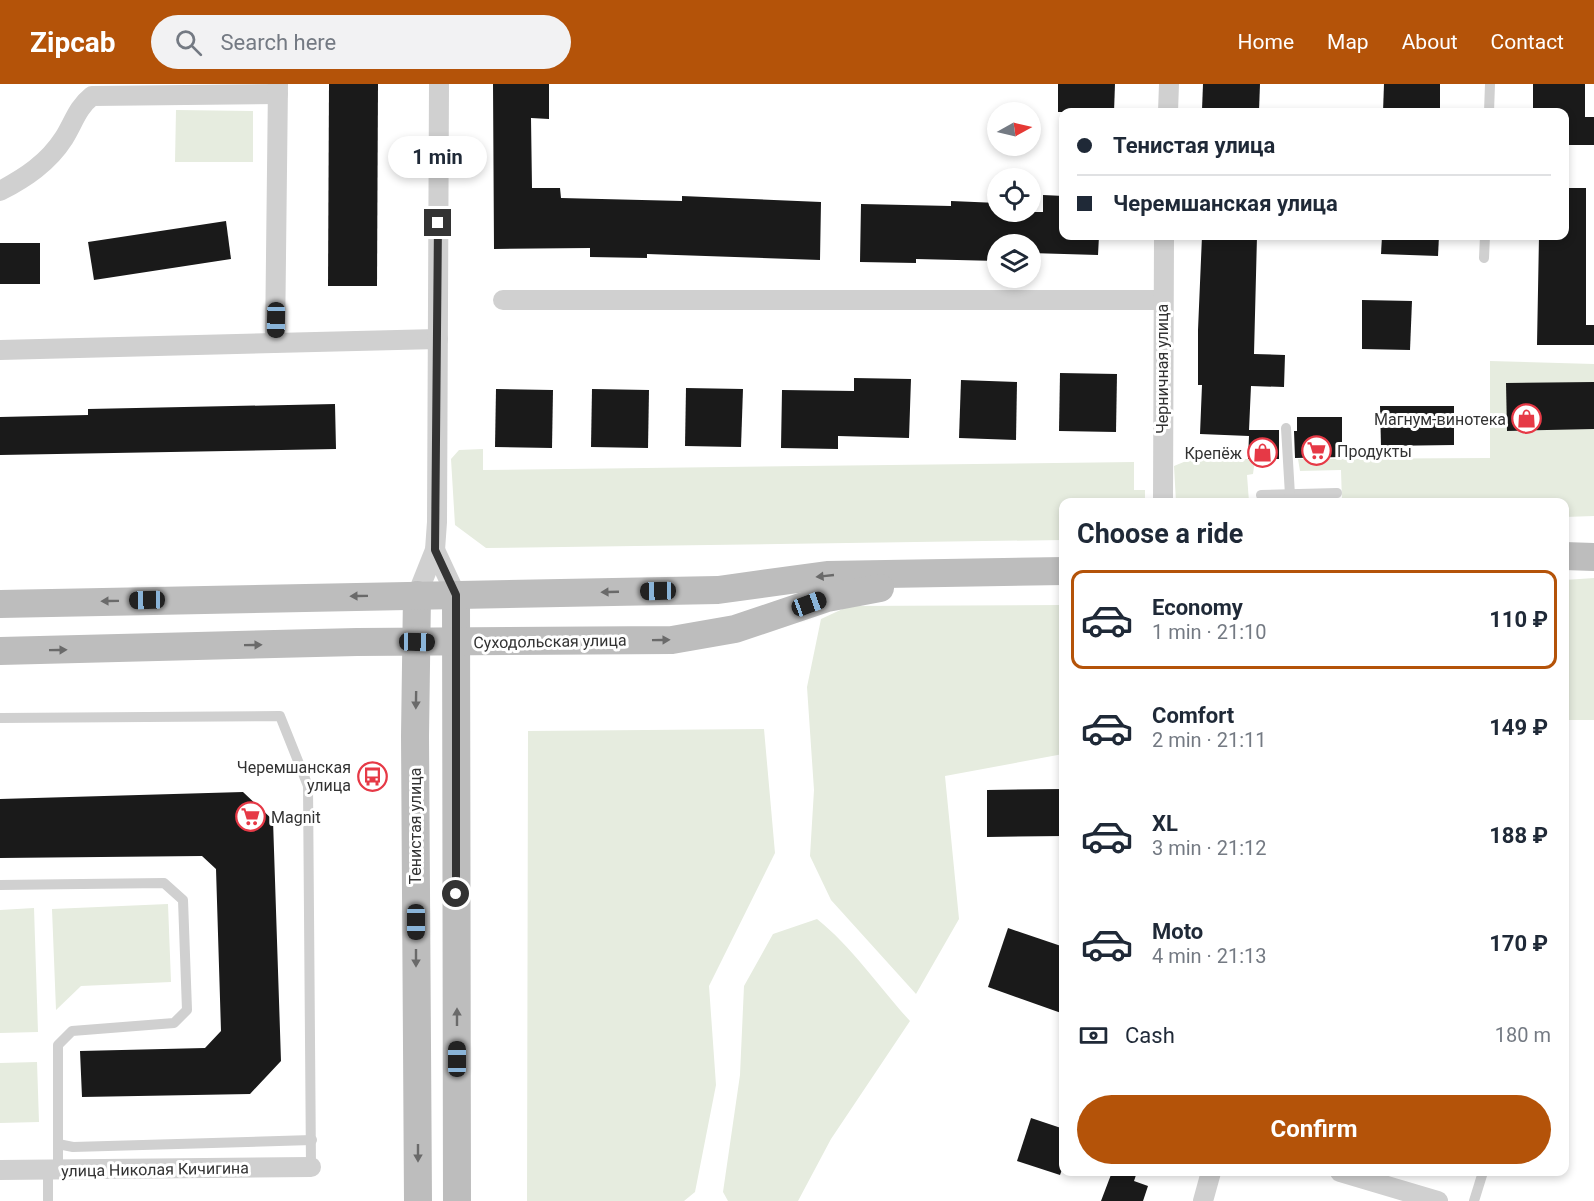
<!DOCTYPE html>
<meta charset="utf-8">
<style>
:root{--surface:#fff;--page:#f2f2f3;--text:#1f2937;--muted:#747a83;--line:#e0e1e3;--accent:#b45309}
body{margin:0;font-family:Roboto,sans-serif;background:var(--page);color:var(--text);height:100vh;display:flex;flex-direction:column;font-size:22px;white-space:nowrap}
*{box-sizing:border-box;margin:0}
p{font-size:20px;color:var(--muted)}
.icon{flex:none;width:33px;height:33px;fill:none;stroke:currentColor;stroke-width:2;stroke-linecap:round;stroke-linejoin:round}
.map{position:relative;flex:1;overflow:hidden}
.side{position:absolute;left:1059px;top:414px;width:510px;height:678px;display:flex;flex-direction:column;background:var(--surface);border-radius:12px;box-shadow:0 3px 9px #0003}
.side>*{flex:none}
.top-card{position:absolute;left:1059px;top:24px;width:510px;height:132px;border-radius:12px;box-shadow:0 3px 9px #0003;display:grid;align-content:center;height:132px;padding:0 18px;background:var(--surface)}
.needle{width:39px;rotate:82deg}
.buttons{position:absolute;left:987px;top:18px;display:grid;gap:12px}
.buttons a{display:grid;place-items:center;width:54px;height:54px;border-radius:50%;background:var(--surface);box-shadow:0 3px 9px #0003;font-size:30px}
.end{position:absolute;width:27px;height:27px;margin:-14px;border:8px solid #333;background:#fff;box-shadow:0 0 0 3px #fff}
.from{border-radius:50%}
.bubble{position:absolute;height:42px;border-radius:21px;background:var(--surface);box-shadow:0 3px 9px #0003;font-size:20px;font-weight:700;line-height:42px;text-align:center}
.car{position:absolute;width:18px;height:36px;margin:-18px -9px;border-radius:8px;box-shadow:0 0 4px 2px #0007;background:linear-gradient(#222 24%,#8ab4d8 0 40%,#222 0 76%,#8ab4d8 0 86%,#222 0)}
.top-card b{display:flex;align-items:center;gap:21px;height:57px;font-size:22px}
.top-card b+b{border-top:2px solid var(--line)}
.top-card i{width:15px;height:15px;background:var(--text)}
ul{padding:0;list-style:none}
li{display:flex;align-items:center;gap:18px;height:99px;margin:0 12px 9px;padding:0 6px;border:3px solid transparent;border-radius:12px}
li div{flex:1}
li b{display:block;font-size:22px}
li em{font-style:normal;font-weight:700}
li.on{border-color:var(--accent)}
li>.icon{width:54px;height:54px;stroke-width:1.5}
h2{padding:0 18px;font-size:27px;line-height:72px}
.pay{display:flex;align-items:center;gap:15px;height:66px;padding:0 18px;font-size:22px}
.pay p{margin-inline-start:auto}
.action{display:flex;gap:12px;margin-top:auto;padding:12px 18px}
.action a{flex:1;height:69px;border-radius:36px;background:var(--accent);color:#fff;font-size:24px;font-weight:700;line-height:69px;text-align:center}
header{display:flex;align-items:center;gap:36px;box-sizing:border-box;height:84px;padding:0 30px;background:var(--accent);color:#fff}
header strong{font-size:28px}
nav{display:flex;gap:33px;margin-inline-start:auto;font-size:21px}
.search{width:420px;height:54px;background:var(--page);display:flex;align-items:center;gap:15px;box-sizing:border-box;padding:0 21px;border-radius:33px;color:var(--muted);font-size:22px}
.map>svg:first-child{display:block}
</style>
<header>
<strong>Zipcab</strong>
<div class="search"><svg class="icon" aria-label="search" viewBox="0 0 24 24"><circle cx="10" cy="10" r="6"/><path d="M15 15l6 6"/></svg>Search here</div>
<nav><a>Home</a><a>Map</a><a>About</a><a>Contact</a></nav>
</header>
<div class="map">
<svg width="1594" height="1117" viewBox="0 0 1594 1117">
<rect width="100%" height="100%" fill="#fff"/>
<g fill="#e6ecdf">
<path d="M176,26l77,1v51h-78z"/>
<path d="M1490,277l104,3v152l-29,1 -1,-15h-222l-1,-32 -41,1 -2,-12 192,-1z"/>
<path d="M483,365v21l651,-8v28h11v12h-81l-1,38 -577,8 -31,-23 -4,-66 8,-9z"/>
<path d="M1191,375h64l-2,15 -6,1 2,27h-73l-2,-36z"/>
<path d="M1594,494v142h-29v-140z"/>
<path d="M1063,521v149l-118,22 14,143 -43,75 -85,-94 -21,-44 4,-66 -7,-103 14,-68 28,-13z"/>
<path d="M764,645l11,124 -66,133 7,99 -21,107 -11,9h-157l1,-470z"/>
<path d="M168,820l3,78 -90,4 -25,24 -4,-101z"/>
<path d="M34,824l4,124 -38,1v-123z"/>
<path d="M817,835c35,28 62,68 93,102l-79,118 -33,62h-70l-5,-9 17,-117 4,-89 29,-52z"/>
<path d="M37,978l2,60 -39,1v-60z"/>
</g>
<g fill="#1a1a1a">
<path d="M329,0h49l-1,202h-49z"/>
<path d="M493,0h56v35l-18,-1 1,70h28l1,10 121,3v-5l139,6 -1,58 -173,-6v4l-57,-1v-9l-96,1z"/>
<path d="M1058,0h57l-1,28h-56z"/>
<path d="M1203,0h57l-1,27 -57,-1z"/>
<path d="M1384,0h56v28h-57z"/>
<path d="M1533,0h52v33h9v28h-30v-33h-31z"/>
<path d="M1564,104h22v137h8v20h-57l2,-109h25z"/>
<path d="M1043,111l21,1v40h35l-1,19 -68,-2v-9h-32v17l-82,-2v4l-56,-1 1,-58 90,2v-5l47,2v9h45z"/>
<path d="M226,137l5,38 -137,21 -6,-38z"/>
<path d="M1202,152h55l-3,118 31,1 -1,32 -33,-1 -2,44h30v29h-31l1,-23 -49,-2 2,-49h-4v-55z"/>
<path d="M1382,152h57l-1,20 -57,-2z"/>
<rect x="0" y="159" width="40" height="41"/>
<path d="M1362,216l50,1 -2,49 -48,-1z"/>
<path d="M1060,289l57,1 -1,58 -57,-1z"/>
<path d="M854,294l57,1 -2,59 -71,-2v13l-57,-1 1,-58 72,1z"/>
<path d="M961,296l56,2 -1,58 -57,-2z"/>
<path d="M1594,298v47l-87,2 -1,-48z"/>
<path d="M686,304l57,1 -2,58 -56,-1z"/>
<path d="M496,305l57,1 -1,58 -57,-1z"/>
<path d="M592,305l57,1 -1,58 -57,-1z"/>
<path d="M335,320l1,45 -336,6v-38l88,-2v-6z"/>
<path d="M1380,322h74v39l-73,1z"/>
<path d="M1297,333h45v40l-47,1 -1,-27h3z"/>
<path d="M1064,705v47l-77,1v-47z"/>
<path d="M243,708l30,28 8,241 -31,33 -168,3 -2,-46 125,-3 16,-17 -5,-162 -14,-13 -202,2v-59z"/>
<path d="M1008,844l56,19v67l-76,-27z"/>
<path d="M1031,1034l33,11v35l-4,11 -43,-14z"/>
<path d="M1112,1088h25l-3,9 14,5 -5,15h-42z"/>
</g>
<g fill="none" stroke-linecap="round" stroke-linejoin="round">
<g stroke="#d0d0d0" stroke-width="10">
<path d="M1489,28l1,-28"/>
<path d="M1484,174l1,-22"/>
<path d="M1261,411l76,-2"/>
<path d="M1284,418l6,-7 -4,-67"/>
<path d="M0,634l280,-2 28,70 3,381"/>
<path d="M0,801l164,-2 19,17 4,110 -13,13 -102,8 -14,14v125"/>
<path d="M58,1060l15,3 239,-7"/>
<path d="M48,1086v31"/>
<path d="M1474,1117l9,-29"/>
</g>
<g stroke="#d0d0d0" stroke-width="20">
<path d="M1168,28l1,-28"/>
<path d="M0,107c25,-13 48,-28 64,-53 10,-16 13,-30 28,-42l186,-2"/>
<path d="M503,216h659"/>
<path d="M275,259l3,-259"/>
<path d="M0,266l438,-11"/>
<path d="M1163,418l1,-266"/>
<path d="M435,466l21,45"/>
<path d="M417,511l18,-45 2,-28 2,-438"/>
<path d="M0,1086l311,-3"/>
<path d="M1340,1088l98,29"/>
<path d="M1203,1117l8,-29"/>
</g>
<g stroke="#bdbdbd" stroke-width="28">
<path d="M1564,472l30,1"/>
<path d="M417,511l-2,141 3,465"/>
<path d="M456,511l1,606"/>
<path d="M0,520l718,-14 109,-15 237,-4"/>
<path d="M0,567l357,-9 315,-2 63,-11 92,-31 53,-10"/>
</g>
</g>
<defs><path id="oneway-solid" d="M-6-.8H1V-3.2L6.5 0L1 3.2V.8H-6Z" transform="scale(1.5)"/></defs>
<g fill="#6a6a6a">
<use href="#oneway-solid" transform="translate(825 492) rotate(174)"/>
<use href="#oneway-solid" transform="translate(610 508) rotate(178)"/>
<use href="#oneway-solid" transform="translate(359 512) rotate(179)"/>
<use href="#oneway-solid" transform="translate(110 517) rotate(179)"/>
<use href="#oneway-solid" transform="translate(661 556) rotate(-1)"/>
<use href="#oneway-solid" transform="translate(253 561) rotate(-1)"/>
<use href="#oneway-solid" transform="translate(58 566) rotate(-1)"/>
<use href="#oneway-solid" transform="translate(416 616) rotate(91)"/>
<use href="#oneway-solid" transform="translate(416 874) rotate(90)"/>
<use href="#oneway-solid" transform="translate(457 933) rotate(-90)"/>
<use href="#oneway-solid" transform="translate(418 1069) rotate(90)"/>
</g>
<g fill="none" stroke-linecap="round" stroke-linejoin="round">
<path stroke="#333" stroke-width="8" d="M438,139l-3,327 21,45v299"/>
</g>
<defs>
<symbol id="shop-ring" viewBox="-11 -11 22 22"><circle r="9.5" fill="#fff" stroke="#e63946" stroke-width="1.5"/><path d="M-5-2.5h2.3a2.7 3.5 0 0 1 5.4 0H5L5.5 6h-11ZM-1.5-2.5h3a1.5 2.3 0 0 0-3 0Z" fill="#e63946"/></symbol>
<symbol id="supermarket-ring" viewBox="-11 -11 22 22"><circle r="9.5" fill="#fff" stroke="#e63946" stroke-width="1.5"/><path d="M-6-5.5h2.5l.6 2H6L4.5 2H-2.5L-4.4-4H-6ZM-1.5 3.2a1.3 1.3 0 1 0 .1 0ZM3 3.2a1.3 1.3 0 1 0 .1 0Z" fill="#e63946"/></symbol>
<symbol id="bus-ring" viewBox="-11 -11 22 22"><circle r="9.5" fill="#fff" stroke="#e63946" stroke-width="1.5"/><path d="M-5-6H5V4H4V6H2V4H-2V6H-4V4H-5ZM-3.5-4V0h7V-4ZM-3.5 1.2v1.5H-2V1.2ZM2 1.2v1.5H3.5V1.2Z" fill="#e63946"/></symbol>
</defs>
<g fill-rule="evenodd">
<use href="#shop-ring" x="1510" y="318" width="33" height="33"/>
<use href="#supermarket-ring" x="1300" y="350" width="33" height="33"/>
<use href="#shop-ring" x="1246" y="352" width="33" height="33"/>
<use href="#bus-ring" x="356" y="676" width="33" height="33"/>
<use href="#supermarket-ring" x="234" y="716" width="33" height="33"/>
</g>
<g text-anchor="middle" stroke-width="6" stroke-linejoin="round" paint-order="stroke">
<g font-size="16" fill="#333" stroke="#fff">
<text transform="translate(1162 285) rotate(-90)" y="6">Черничная улица</text>
<text transform="translate(550 557) rotate(-1)" y="6">Суходольская улица</text>
<text transform="translate(415 742) rotate(-90)" y="6">Тенистая улица</text>
<text transform="translate(155 1085) rotate(-1)" y="6">улица Николая Кичигина</text>
</g>
<g font-size="16" fill="#333" stroke="#fff" text-anchor="end">
<text x="1506" y="341">Магнум-винотека</text>
<text x="1337" y="373" text-anchor="start">Продукты</text>
<text x="1242" y="375">Крепёж</text>
<text x="351" y="689">Черемшанская<tspan x="351" dy="18">улица</tspan></text>
<text x="271" y="739" text-anchor="start">Magnit</text>
</g>
</g>
</svg>
<div class="buttons">
<a><svg class="needle" viewBox="-14 -14 28 28"><path d="M0-13l5 13h-10z" fill="#e53935"/><path d="M0 13l5-13h-10z" fill="#747a83"/></svg></a>
<a><svg class="icon" aria-label="locate" viewBox="0 0 24 24"><circle cx="12" cy="12" r="6"/><path d="M12 2v4M12 18v4M2 12h4M18 12h4"/></svg></a>
<a><svg class="icon" aria-label="layers" viewBox="0 0 24 24"><path d="M12 4l9 5-9 5-9-5zM3 14l9 5 9-5"/></svg></a>
</div>
<i class="end from" style="left:456px;top:810px"></i>
<i class="end" style="left:438px;top:139px"></i>
<div class="bubble" style="left:388px;top:52px;width:99px">1 min</div>
<i class="car" style="left:276px;top:236px;rotate:181deg"></i>
<i class="car" style="left:658px;top:507px;rotate:269deg"></i>
<i class="car" style="left:147px;top:516px;rotate:269deg"></i>
<i class="car" style="left:809px;top:520px;rotate:70deg"></i>
<i class="car" style="left:417px;top:558px;rotate:91deg"></i>
<i class="car" style="left:416px;top:838px;rotate:180deg"></i>
<i class="car" style="left:457px;top:975px;rotate:0deg"></i>
<div class="top-card">
<b><i class="from"></i>Тенистая улица</b>
<b><i></i>Черемшанская улица</b>
</div>
<section class="side">
<h2>Choose a ride</h2>
<ul>
<li class="on"><svg class="icon" aria-label="car" viewBox="0 0 24 24"><path d="M5 17H2v-5l4-1 3-4h7l3 4 3 1v5h-3M9 17h6M6 11h13"/><circle cx="7" cy="17" r="2"/><circle cx="17" cy="17" r="2"/></svg><div><b>Economy</b><p>1 min · 21:10</p></div><em>110 ₽</em></li>
<li><svg class="icon" aria-label="car" viewBox="0 0 24 24"><path d="M5 17H2v-5l4-1 3-4h7l3 4 3 1v5h-3M9 17h6M6 11h13"/><circle cx="7" cy="17" r="2"/><circle cx="17" cy="17" r="2"/></svg><div><b>Comfort</b><p>2 min · 21:11</p></div><em>149 ₽</em></li>
<li><svg class="icon" aria-label="car" viewBox="0 0 24 24"><path d="M5 17H2v-5l4-1 3-4h7l3 4 3 1v5h-3M9 17h6M6 11h13"/><circle cx="7" cy="17" r="2"/><circle cx="17" cy="17" r="2"/></svg><div><b>XL</b><p>3 min · 21:12</p></div><em>188 ₽</em></li>
<li><svg class="icon" aria-label="car" viewBox="0 0 24 24"><path d="M5 17H2v-5l4-1 3-4h7l3 4 3 1v5h-3M9 17h6M6 11h13"/><circle cx="7" cy="17" r="2"/><circle cx="17" cy="17" r="2"/></svg><div><b>Moto</b><p>4 min · 21:13</p></div><em>170 ₽</em></li>
</ul>
<div class="pay"><svg class="icon" aria-label="cash" viewBox="0 0 24 24"><path d="M3 7h18v10H3z"/><circle cx="12" cy="12" r="2"/></svg>Cash<p>180 m</p></div>
<div class="action"><a>Confirm</a></div>
</section>
</div>
